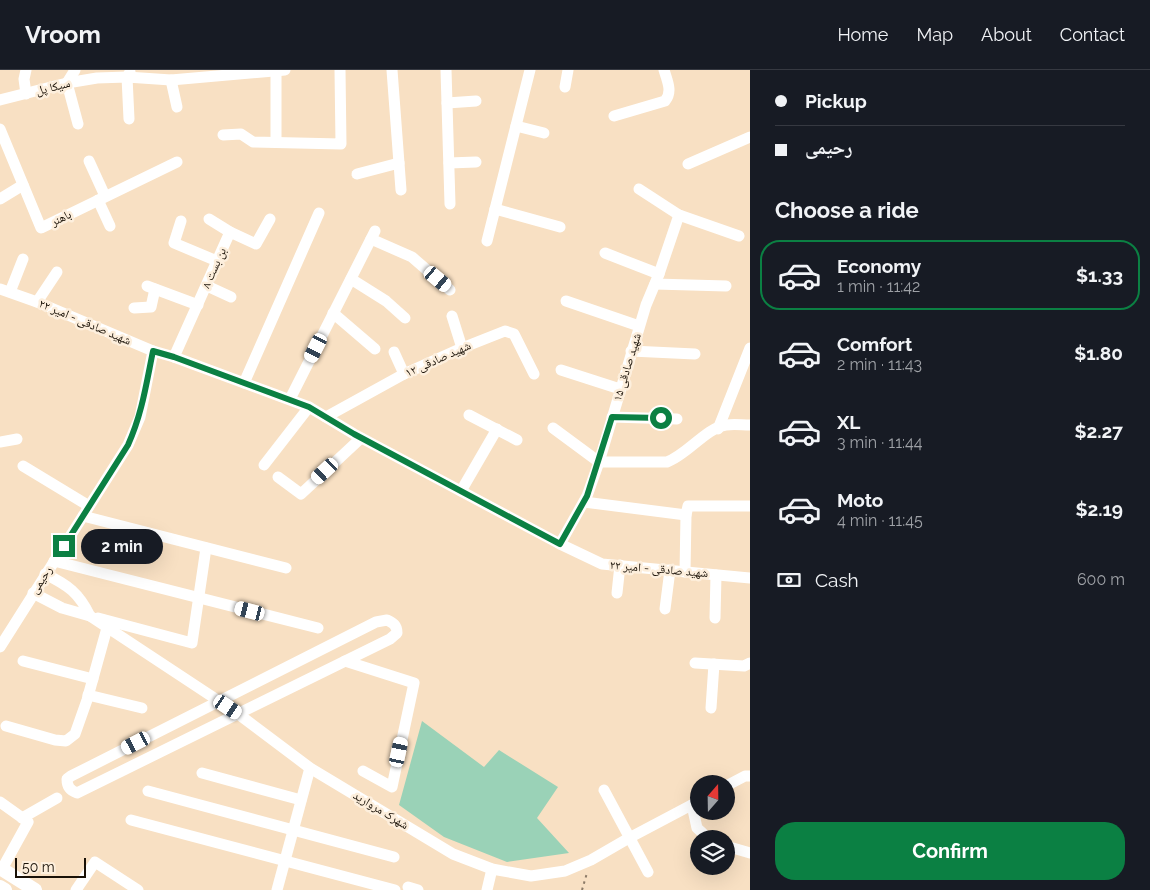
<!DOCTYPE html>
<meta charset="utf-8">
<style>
:root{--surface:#171b24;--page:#242831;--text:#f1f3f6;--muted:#9ea1a6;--line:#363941;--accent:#0b8043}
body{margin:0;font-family:Raleway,"Noto Naskh Arabic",sans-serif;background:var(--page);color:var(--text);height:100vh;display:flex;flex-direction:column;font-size:19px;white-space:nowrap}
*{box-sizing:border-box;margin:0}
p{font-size:16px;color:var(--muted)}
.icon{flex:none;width:28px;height:28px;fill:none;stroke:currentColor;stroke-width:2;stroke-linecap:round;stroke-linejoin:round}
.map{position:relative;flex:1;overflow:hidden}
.side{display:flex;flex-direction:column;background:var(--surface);width:400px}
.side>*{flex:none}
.hud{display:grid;align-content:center;height:110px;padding:0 25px;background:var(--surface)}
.needle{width:32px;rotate:20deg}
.buttons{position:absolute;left:690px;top:705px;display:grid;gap:10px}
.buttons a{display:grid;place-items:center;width:45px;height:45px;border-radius:50%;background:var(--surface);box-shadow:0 5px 20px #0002;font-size:25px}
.scale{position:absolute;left:15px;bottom:12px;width:71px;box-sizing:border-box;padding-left:5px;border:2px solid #191107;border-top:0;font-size:14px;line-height:18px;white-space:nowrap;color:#191107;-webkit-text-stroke:4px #fdefdd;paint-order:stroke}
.end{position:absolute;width:22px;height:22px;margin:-11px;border:6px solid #0b8043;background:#fff;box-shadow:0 0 0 2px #fff}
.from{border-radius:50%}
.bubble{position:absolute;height:35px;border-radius:18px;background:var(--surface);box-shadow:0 5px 20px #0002;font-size:16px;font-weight:700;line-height:35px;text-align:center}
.car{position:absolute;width:15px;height:30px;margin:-15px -8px;border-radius:6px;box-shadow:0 0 4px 1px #0007;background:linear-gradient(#fff 24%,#345 0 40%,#fff 0 76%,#345 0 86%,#fff 0)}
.hud b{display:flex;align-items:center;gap:18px;height:48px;font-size:19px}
.hud b+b{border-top:1px solid var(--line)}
.hud i{width:12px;height:12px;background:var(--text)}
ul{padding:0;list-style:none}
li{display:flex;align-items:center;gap:15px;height:70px;margin:0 10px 8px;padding:0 15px;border:2px solid transparent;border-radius:20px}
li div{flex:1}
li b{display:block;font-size:19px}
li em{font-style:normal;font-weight:700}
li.active{border-color:var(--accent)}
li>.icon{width:45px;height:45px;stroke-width:1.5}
h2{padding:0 25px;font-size:22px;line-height:60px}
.pay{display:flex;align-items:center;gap:12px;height:55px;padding:0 25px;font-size:19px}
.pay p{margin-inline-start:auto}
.action{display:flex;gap:10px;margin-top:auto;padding:10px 25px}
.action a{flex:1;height:58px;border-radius:20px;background:var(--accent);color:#fff;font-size:20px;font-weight:700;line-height:58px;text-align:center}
header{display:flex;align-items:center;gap:30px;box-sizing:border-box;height:70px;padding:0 25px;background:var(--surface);border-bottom:1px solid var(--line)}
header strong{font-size:24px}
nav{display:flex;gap:28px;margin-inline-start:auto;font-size:18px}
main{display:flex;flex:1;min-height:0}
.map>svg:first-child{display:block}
</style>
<header>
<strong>Vroom</strong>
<nav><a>Home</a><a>Map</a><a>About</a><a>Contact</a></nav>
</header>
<main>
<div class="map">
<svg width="750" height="820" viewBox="0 0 750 820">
<rect width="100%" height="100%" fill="#f8e0c3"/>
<path fill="#9ad2b7" d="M422,651l62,46 15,-17 59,37 -21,31 32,35 -62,9 -63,-25 -45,-32z"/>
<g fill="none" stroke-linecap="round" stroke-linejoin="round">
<path stroke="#8c7b68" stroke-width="2" stroke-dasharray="2.5 4" stroke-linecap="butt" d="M582,820l5,-17"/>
<g stroke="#fff" stroke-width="11">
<path d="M75,0l-8,13 11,41"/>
<path d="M392,0l9,120"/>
<path d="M446,0l4,134"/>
<path d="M276,1v71"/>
<path d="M171,10l6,27"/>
<path d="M565,17l3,-17"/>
<path d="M26,24l-2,-15 2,-9"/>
<path d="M0,30l67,-17 30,-5 30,-1 44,3 114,-10"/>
<path d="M447,33l29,-2"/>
<path d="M614,46l51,-15c8,-9 2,-21 -1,-31"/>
<path d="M129,49l-2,-42 3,-5"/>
<path d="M516,56l28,7"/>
<path d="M0,59l41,99 136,-66"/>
<path d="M223,65l18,-1 12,8 88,2 -1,-74"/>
<path d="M89,91l16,35"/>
<path d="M449,93l27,-1"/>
<path d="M688,94l62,-27"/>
<path d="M357,104l42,-11"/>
<path d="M639,119l40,26 60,21"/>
<path d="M0,129l23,-14"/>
<path d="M98,130l12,26"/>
<path d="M495,139l65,18"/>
<path d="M209,149l21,13"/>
<path d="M181,151l-7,22 43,18"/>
<path d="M371,169l41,18 38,33"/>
<path d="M487,171l43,-171"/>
<path d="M605,183l54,21"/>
<path d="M351,209l35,22 19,17"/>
<path d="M655,214l71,2"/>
<path d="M147,216l51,19"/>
<path d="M207,216l24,11"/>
<path d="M0,219l37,13 116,49 21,6 135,50 45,27 206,110 42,20 148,14"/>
<path d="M10,222l13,-33"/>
<path d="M566,231l73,25"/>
<path d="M37,232l20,-30"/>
<path d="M134,238l17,-1 4,-18"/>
<path d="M333,243l42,36"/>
<path d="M452,246l10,32"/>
<path d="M631,281l64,3"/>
<path d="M394,282l10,22"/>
<path d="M174,287l56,-125 26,12 14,-25"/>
<path d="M561,300l59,19"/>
<path d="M244,313l75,-170"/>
<path d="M290,329l85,-168"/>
<path d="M469,345l48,25"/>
<path d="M326,347l78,-43 58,-26 43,-17 9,3 20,40"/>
<path d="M612,347l65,2"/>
<path d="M553,358l46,34h68c20,-7 39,-34 59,-37 8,-1 16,0 24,0"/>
<path d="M718,359l32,-81"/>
<path d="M0,372l17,-3"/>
<path d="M264,395l45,-58"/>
<path d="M23,396l66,40"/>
<path d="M278,407l23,17 60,-56"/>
<path d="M461,421l36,-62"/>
<path d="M584,432l102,13 2,-9h62"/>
<path d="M83,446l203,52"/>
<path d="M560,474l27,-48 12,-34 47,-157 13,-31 20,-59"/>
<path d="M54,491l264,67"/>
<path d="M685,502l1,-57"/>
<path d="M45,504c23,11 34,19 45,42"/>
<path d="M33,523l29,15 28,8 147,97 73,55 143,86 39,15 39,7 34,-5 26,-11 38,-22 70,-37"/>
<path d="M617,523l3,-28"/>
<path d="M665,539l5,-39"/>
<path d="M98,548l94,25 14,-95"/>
<path d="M715,548l1,-43"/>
<path d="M387,550c6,3 10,5 10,13l-7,6 -313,154c-7,-3 -10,-6 -10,-14l4,-3 305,-154z"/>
<path d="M0,577l128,-202 12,-28 13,-66"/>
<path d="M23,591l70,18"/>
<path d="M345,591l69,22 -22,104 -29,-16"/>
<path d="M695,593l49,3 6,-3"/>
<path d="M88,625l54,13"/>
<path d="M711,638l3,-44"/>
<path d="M6,656l49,14 11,1 9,-7 12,-34 20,-72"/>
<path d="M202,703l99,27"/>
<path d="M726,716l19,-10h5"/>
<path d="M604,720l44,82"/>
<path d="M148,721l246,66"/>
<path d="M0,732l28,20 -26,47"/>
<path d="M692,735l5,23 12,11"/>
<path d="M22,748l35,-20"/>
<path d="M131,750l264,70"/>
<path d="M726,776l24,7"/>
<path d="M408,817l10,3"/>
<path d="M76,820l19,-28 43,28"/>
<path d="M277,820l33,-122"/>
<path d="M487,820l5,-21"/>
</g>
<g stroke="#fff" stroke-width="14">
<path d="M0,798l35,22"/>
<path d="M0,817l5,3"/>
</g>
</g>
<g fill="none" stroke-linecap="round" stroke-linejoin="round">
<path stroke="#0b8043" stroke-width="6" d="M64,476l64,-101c14,-31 18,-60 25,-94l21,6 135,50 45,27 206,110 27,-48 25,-79 49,1"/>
</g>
<g text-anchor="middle" stroke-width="5" stroke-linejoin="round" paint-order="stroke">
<g font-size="12" fill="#191107" stroke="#fdefdd">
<text transform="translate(53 17) rotate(-14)" y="4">سیکا پل</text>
<text transform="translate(61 148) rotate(-26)" y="4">باهنر</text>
<text transform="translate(214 198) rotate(-66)" y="4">بن بست ۸</text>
<text transform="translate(85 252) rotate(23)" y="4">شهید صادقی - امیر ۲۲</text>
<text transform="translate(438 289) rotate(-24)" y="4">شهید صادقی ۱۲</text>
<text transform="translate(627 297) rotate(-73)" y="4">شهید صادقی ۱۵</text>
<text transform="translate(659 499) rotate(5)" y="4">شهید صادقی - امیر ۲۲</text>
<text transform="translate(41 510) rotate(-57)" y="4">رحیمی</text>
<text transform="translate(381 740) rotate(31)" y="4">شهرک مروارید</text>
</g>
</g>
</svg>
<div class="buttons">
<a><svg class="needle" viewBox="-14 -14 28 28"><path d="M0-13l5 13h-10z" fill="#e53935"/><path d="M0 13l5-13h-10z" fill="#9ea1a6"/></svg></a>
<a><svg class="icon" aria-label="layers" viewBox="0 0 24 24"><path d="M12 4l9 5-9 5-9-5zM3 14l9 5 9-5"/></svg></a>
</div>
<div class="scale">50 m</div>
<i class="end from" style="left:661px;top:348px"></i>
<i class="end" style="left:64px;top:476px"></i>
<div class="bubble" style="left:81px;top:459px;width:82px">2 min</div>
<i class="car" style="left:438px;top:209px;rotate:130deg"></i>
<i class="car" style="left:316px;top:278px;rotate:207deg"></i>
<i class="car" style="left:325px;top:401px;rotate:227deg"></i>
<i class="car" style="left:250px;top:541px;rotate:284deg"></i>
<i class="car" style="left:228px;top:637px;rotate:124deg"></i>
<i class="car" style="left:136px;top:673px;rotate:243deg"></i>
<i class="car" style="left:399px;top:682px;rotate:12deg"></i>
</div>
<section class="side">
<div class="hud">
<b><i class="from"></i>Pickup</b>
<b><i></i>رحیمی</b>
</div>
<h2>Choose a ride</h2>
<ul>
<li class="active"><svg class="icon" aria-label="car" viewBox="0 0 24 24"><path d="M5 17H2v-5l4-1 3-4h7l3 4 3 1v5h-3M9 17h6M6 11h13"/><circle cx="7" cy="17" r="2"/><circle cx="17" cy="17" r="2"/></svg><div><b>Economy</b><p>1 min · 11:42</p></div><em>$1.33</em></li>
<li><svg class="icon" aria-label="car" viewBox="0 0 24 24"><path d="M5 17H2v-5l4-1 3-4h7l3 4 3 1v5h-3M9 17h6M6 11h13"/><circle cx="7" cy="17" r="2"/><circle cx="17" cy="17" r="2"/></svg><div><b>Comfort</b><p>2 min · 11:43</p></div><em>$1.80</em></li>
<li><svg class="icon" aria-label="car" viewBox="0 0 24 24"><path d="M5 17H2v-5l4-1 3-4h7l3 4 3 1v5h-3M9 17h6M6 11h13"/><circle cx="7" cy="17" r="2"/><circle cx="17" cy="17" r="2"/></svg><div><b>XL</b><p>3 min · 11:44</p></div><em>$2.27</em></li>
<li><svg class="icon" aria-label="car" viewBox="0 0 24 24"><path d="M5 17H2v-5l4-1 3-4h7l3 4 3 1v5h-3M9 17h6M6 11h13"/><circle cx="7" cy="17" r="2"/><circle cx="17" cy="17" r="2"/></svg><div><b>Moto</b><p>4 min · 11:45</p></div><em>$2.19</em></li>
</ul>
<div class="pay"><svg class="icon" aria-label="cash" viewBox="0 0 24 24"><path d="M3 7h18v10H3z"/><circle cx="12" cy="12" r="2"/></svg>Cash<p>600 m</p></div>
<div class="action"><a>Confirm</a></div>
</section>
</main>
